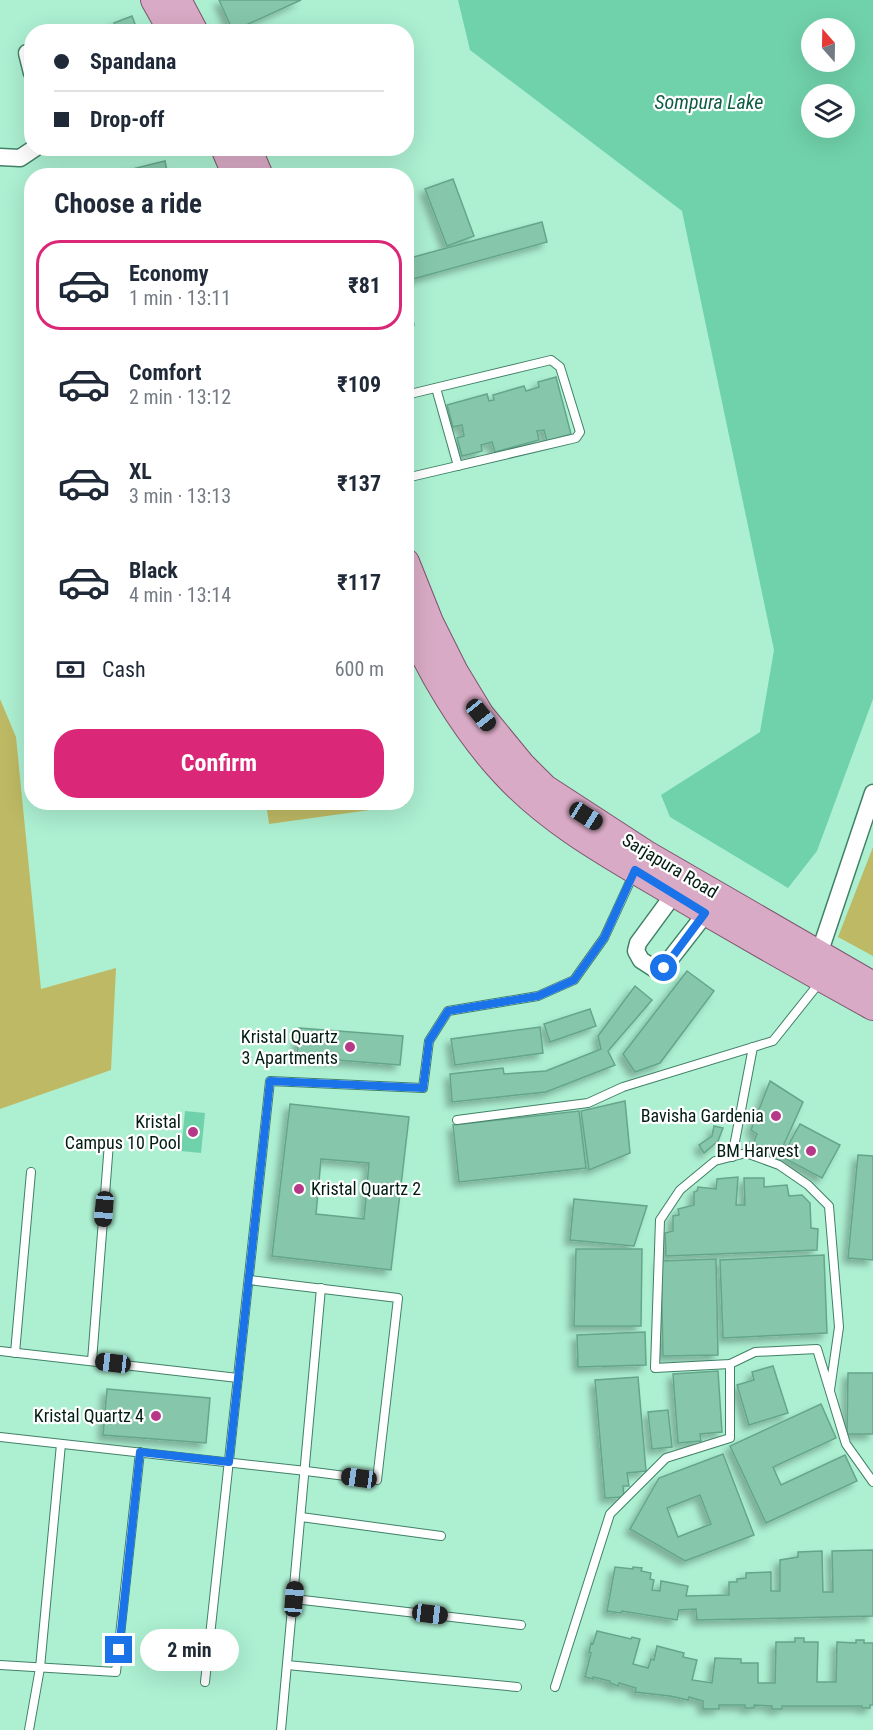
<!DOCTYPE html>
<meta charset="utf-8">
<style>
:root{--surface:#fff;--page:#f2f2f3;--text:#1f2937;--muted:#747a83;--line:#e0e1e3;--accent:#db2777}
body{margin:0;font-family:"Roboto Condensed",sans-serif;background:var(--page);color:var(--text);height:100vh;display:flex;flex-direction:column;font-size:22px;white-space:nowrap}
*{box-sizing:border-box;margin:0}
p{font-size:20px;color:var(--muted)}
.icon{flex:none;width:33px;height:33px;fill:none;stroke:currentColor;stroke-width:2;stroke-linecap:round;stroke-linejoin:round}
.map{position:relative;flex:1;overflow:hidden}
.details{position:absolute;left:24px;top:168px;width:390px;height:642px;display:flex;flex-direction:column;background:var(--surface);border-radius:24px;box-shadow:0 6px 24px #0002}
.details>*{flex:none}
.top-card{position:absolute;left:24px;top:24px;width:390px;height:132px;border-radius:24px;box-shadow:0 6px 24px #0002;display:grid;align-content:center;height:132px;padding:0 30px;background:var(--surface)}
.needle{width:39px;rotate:340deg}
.buttons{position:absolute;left:801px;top:18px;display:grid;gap:12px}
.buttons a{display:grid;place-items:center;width:54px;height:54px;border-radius:50%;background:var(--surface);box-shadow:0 6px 24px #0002;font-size:30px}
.end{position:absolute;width:27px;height:27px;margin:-14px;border:8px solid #1a73e8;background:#fff;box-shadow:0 0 0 3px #fff}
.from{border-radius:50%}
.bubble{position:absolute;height:42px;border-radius:21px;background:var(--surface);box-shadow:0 6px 24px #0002;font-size:20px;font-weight:700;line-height:42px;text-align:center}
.car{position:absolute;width:18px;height:36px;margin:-18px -9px;border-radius:8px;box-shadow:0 0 4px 2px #0007;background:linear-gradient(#222 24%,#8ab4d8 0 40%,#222 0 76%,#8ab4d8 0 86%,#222 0)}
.top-card b{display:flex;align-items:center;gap:21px;height:57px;font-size:22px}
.top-card b+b{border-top:2px solid var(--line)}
.top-card i{width:15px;height:15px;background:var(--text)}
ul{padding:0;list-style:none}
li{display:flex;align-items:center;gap:18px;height:90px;margin:0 12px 9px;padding:0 18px;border:3px solid transparent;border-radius:24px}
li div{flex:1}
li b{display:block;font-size:22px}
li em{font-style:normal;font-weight:700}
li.on{border-color:var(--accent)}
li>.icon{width:54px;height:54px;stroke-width:1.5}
h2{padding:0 30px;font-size:27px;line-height:72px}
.pay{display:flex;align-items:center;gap:15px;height:66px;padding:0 30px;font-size:22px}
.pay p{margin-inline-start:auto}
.action{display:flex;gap:12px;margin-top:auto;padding:12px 30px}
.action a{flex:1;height:69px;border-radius:24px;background:var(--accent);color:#fff;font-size:24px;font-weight:700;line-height:69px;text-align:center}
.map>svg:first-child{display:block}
</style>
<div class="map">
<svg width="873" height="1730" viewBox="0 0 873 1730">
<defs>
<filter id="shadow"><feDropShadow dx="-5" dy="5" stdDeviation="3" flood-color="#0004"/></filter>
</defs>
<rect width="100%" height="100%" fill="#acefd1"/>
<g fill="#beb964">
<path d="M0,699l16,38 25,252 75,-21 -5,102 -111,39z"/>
<path d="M405,802l1,3 -137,19 -3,-21z"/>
<path d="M873,847v109l-35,-19z"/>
</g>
<g fill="#70d2ab" fill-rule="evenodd">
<path d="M458,0h415v699l-56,152 -29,37 -118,-71 -9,-22 99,-63 14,-82 -92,-439 -212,-161zM812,28h32v34h-32zM812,94h32v34h-32z"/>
<path d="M185,1111l20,2 -4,40 -20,-2z"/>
</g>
<g fill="#86c7ab" stroke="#65a68b" stroke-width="1.5" fill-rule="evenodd" filter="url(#shadow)">
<path d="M219,0h82l-68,31z"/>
<path d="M132,16l6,16h-21l-3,-9z"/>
<path d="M165,161l3,15h-52v-3z"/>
<path d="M453,179l21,57 -27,10 -22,-57z"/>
<path d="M542,222l5,20 -141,39v-22z"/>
<path d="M406,294l8,31 -8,2z"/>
<path d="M556,377l15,57 -24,7 -3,-11 -7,1 2,9 -44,12 -3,-10 -11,3 1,6 -20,5 -5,-18 7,-2 -2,-11 -9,2 -6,-22 40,-11 2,7 5,-1 -1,-5 31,-9 2,5 13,-4 -1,-5z"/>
<path d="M687,971l27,20 -54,72 -25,9 -12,-18z"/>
<path d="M635,986l17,14 -44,51 7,14 -69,27 -94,10 -2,-28 53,-6 1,6 42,-3 55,-22 -3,-13z"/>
<path d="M590,1009l6,17 -46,16 -6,-18z"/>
<path d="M540,1027l3,26 -88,12 -4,-26z"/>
<path d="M299,1028l104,8 -3,29 -103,-8z"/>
<path d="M770,1081l33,21 -23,51 -27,-9 4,-10 -6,-4z"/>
<path d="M625,1101l5,52 -41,17 -8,-59z"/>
<path d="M290,1104l119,13 -18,153 -119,-14zM321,1159l48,4 -5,56 -48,-5z"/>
<path d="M579,1111l7,57 -127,14 -6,-57z"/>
<path d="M800,1124l40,21 -18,33 -40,-21z"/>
<path d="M714,1126l9,2 -5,13 -14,12 -5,-8 13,-9z"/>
<path d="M858,1155l15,1v104l-25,-2z"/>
<path d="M738,1177l-2,28h9l-1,-27h20v9l23,-2 2,11 13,-1 8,8 1,25 7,1 -1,21 -151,6 -1,-23 8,-2v-15l6,-1 -1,-6 16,-4v-13l3,-1 1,-4 18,2 1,-10z"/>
<path d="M574,1199l73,7 -13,40 -64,-6z"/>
<path d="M576,1249h66l-1,77h-67z"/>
<path d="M824,1255l3,78 -104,5 -3,-78z"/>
<path d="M716,1259l2,96 -55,1 -2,-95z"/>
<path d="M645,1332l1,33 -68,2 -1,-32z"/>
<path d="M773,1366l15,47 -39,12 -12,-40 17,-5 -2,-8z"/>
<path d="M718,1371l4,61 -22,2 1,7 -23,2 -5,-69z"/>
<path d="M848,1373h25v61h-26z"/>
<path d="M638,1377l8,94 -19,2 2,13h-6l1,11 -19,1 -10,-118z"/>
<path d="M107,1389l103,9 -4,45 -103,-8z"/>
<path d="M821,1404l15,34 -63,29 8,18 64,-30 12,26 -91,42 -36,-77z"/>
<path d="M668,1410l4,37 -20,2 -4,-37z"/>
<path d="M723,1454l31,81 -69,26 -55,-32 29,-51zM700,1495l11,29 -33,13 -11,-29z"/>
<path d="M873,1550v66l-176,4 -1,-11 -17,1 -2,10 -55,-9 -1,2 -14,-2 8,-44 18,2v-2l9,1 -1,3 10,2 -1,6 4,1 -2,10 8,1 1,-10 27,5 -2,10 43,-1v-13h8v-3l9,-1v-5l25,-1v19h9v-31l18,-3v-5l24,-1 1,41h10l-1,-41z"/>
<path d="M597,1631l34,8 1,-2 8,2 -7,25 15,4 3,-9 3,1 3,-14 27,7 -1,4 14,3 -5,20 20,3 3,-25 26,1v4h17v20h17l1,-41h19v-4h9v4h14l-1,40h19l1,-40 19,1v-3h8v3h9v62h-3v3h-8v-2h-80v3h-10v-3l-18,-1v3h-9v-3h-26v4h-16v-8l-14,-4 -1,3 -18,-4 -35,-4 1,-4 -17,-5 -1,3 -8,-3v-2l-17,-4v2l-8,-2 6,-24 -2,-1 2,-9 2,1z"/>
</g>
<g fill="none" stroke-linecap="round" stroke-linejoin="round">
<defs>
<g id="lane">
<path d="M436,388l22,78"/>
<path d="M406,395l145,-35 9,7 20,65 -4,6 -170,40"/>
<path d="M457,1120l131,-17 35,-16 150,-46 47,-59"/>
<path d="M732,1157l21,-110"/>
<path d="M0,1351l238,27"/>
<path d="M15,1353l16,-181"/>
<path d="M92,1361l17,-218"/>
<path d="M830,1390l9,-63 -10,-121 -21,-21 -29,-20 -33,-12 -31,8 -35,29 -20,30 -5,148 75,-4 25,-12 62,-3 29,95 27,38"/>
<path d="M0,1437l306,34 71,9 21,-182 -149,-18"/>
<path d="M301,1517l140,19"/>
<path d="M294,1599l227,26"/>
<path d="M0,1665l116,7 24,-220"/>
<path d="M287,1665l230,22"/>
<path d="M205,1682l65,-601 153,7 6,-47 19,-30 90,-15 36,-16 30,-42 30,-65"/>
<path d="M555,1687l55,-173 56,-56 64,-20v-74"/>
<path d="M29,1730l11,-62 21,-224"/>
<path d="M281,1730l40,-442"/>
</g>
<g id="street">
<path d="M27,53l5,20"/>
<path d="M0,157l20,1 15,-10"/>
<path d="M674,894l-36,49 -2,8 5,9 14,9 9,-2 42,-54"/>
<path d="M819,954l54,-161"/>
</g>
<g id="primary">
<path d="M154,0l18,32"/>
<path d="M178,0l17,32"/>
<path d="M224,148l12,28"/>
<path d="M248,148l12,28"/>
<path d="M406,562l24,60 25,50 26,43 41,50 23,23 100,65 228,132"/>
<path d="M406,615c21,54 59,116 98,158 45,49 103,81 159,114 69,41 139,81 210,120"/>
</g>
</defs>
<use href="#lane" stroke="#408167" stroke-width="10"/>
<use href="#street" stroke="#408167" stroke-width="19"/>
<use href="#primary" stroke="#7e546d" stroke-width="28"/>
<use href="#lane" stroke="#fff" stroke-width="8"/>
<use href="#street" stroke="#fff" stroke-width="16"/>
<use href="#primary" stroke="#d9aac5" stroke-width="26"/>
</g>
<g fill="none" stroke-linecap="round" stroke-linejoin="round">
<path stroke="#1a73e8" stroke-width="8" d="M119,1650l21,-198 89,10 41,-381 153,7 6,-47 19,-30 90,-15 36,-16 30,-42 31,-68 70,43 -41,55"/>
</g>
<g fill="#b63988" stroke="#fff" stroke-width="2">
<circle cx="350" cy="1047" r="6"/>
<circle cx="776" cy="1116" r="6"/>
<circle cx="193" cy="1132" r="6"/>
<circle cx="811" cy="1151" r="6"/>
<circle cx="299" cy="1189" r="6"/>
<circle cx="156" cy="1416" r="6"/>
</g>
<g text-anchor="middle" stroke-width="4.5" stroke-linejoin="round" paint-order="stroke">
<g font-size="18" fill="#021d13" stroke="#fff">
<text transform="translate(670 866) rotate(31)" y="6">Sarjapura Road</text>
</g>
<g font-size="18" fill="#021d13" stroke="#fff" text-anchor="end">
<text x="338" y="1043">Kristal Quartz<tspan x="338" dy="21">3 Apartments</tspan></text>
<text x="764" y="1122">Bavisha Gardenia</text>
<text x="181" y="1128">Kristal<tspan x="181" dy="21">Campus 10 Pool</tspan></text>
<text x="799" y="1157">BM Harvest</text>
<text x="311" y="1195" text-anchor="start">Kristal Quartz 2</text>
<text x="144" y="1422">Kristal Quartz 4</text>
</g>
<g font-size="20" font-style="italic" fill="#0e5d44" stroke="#fff">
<text x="709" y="109">Sompura Lake</text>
</g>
</g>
</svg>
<div class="buttons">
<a><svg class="needle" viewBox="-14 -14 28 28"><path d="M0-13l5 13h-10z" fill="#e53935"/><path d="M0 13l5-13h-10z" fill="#747a83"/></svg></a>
<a><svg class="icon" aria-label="layers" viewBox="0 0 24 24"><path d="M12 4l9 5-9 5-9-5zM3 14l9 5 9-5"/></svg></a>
</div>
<i class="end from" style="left:664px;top:968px"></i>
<i class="end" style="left:119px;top:1650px"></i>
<div class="bubble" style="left:140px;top:1629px;width:99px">2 min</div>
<i class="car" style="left:481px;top:715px;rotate:141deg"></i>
<i class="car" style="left:586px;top:816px;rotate:122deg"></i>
<i class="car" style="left:104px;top:1209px;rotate:185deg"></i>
<i class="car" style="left:113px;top:1363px;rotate:277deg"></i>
<i class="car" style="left:359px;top:1478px;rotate:278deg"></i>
<i class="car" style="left:294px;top:1599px;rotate:5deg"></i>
<i class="car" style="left:430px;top:1614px;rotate:97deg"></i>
<div class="top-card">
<b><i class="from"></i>Spandana</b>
<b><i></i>Drop-off</b>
</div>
<section class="details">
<h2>Choose a ride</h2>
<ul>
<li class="on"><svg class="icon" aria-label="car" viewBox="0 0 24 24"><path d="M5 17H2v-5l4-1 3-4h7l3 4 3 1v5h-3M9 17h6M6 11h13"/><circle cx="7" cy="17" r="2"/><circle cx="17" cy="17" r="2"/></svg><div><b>Economy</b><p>1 min · 13:11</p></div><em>₹81</em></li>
<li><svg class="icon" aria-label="car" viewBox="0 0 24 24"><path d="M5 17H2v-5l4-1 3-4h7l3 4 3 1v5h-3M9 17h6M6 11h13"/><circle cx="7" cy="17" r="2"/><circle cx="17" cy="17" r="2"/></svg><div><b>Comfort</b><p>2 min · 13:12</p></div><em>₹109</em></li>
<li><svg class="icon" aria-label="car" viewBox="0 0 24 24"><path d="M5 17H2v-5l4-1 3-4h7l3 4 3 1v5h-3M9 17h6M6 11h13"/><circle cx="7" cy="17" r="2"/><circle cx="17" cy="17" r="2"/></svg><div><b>XL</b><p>3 min · 13:13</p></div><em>₹137</em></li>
<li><svg class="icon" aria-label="car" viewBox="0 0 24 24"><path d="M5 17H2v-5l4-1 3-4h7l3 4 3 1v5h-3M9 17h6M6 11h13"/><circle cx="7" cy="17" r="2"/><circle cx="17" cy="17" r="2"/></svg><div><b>Black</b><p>4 min · 13:14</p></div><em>₹117</em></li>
</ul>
<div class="pay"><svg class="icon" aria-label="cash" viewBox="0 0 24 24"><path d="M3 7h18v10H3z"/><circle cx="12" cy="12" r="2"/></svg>Cash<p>600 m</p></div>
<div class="action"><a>Confirm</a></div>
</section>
</div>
